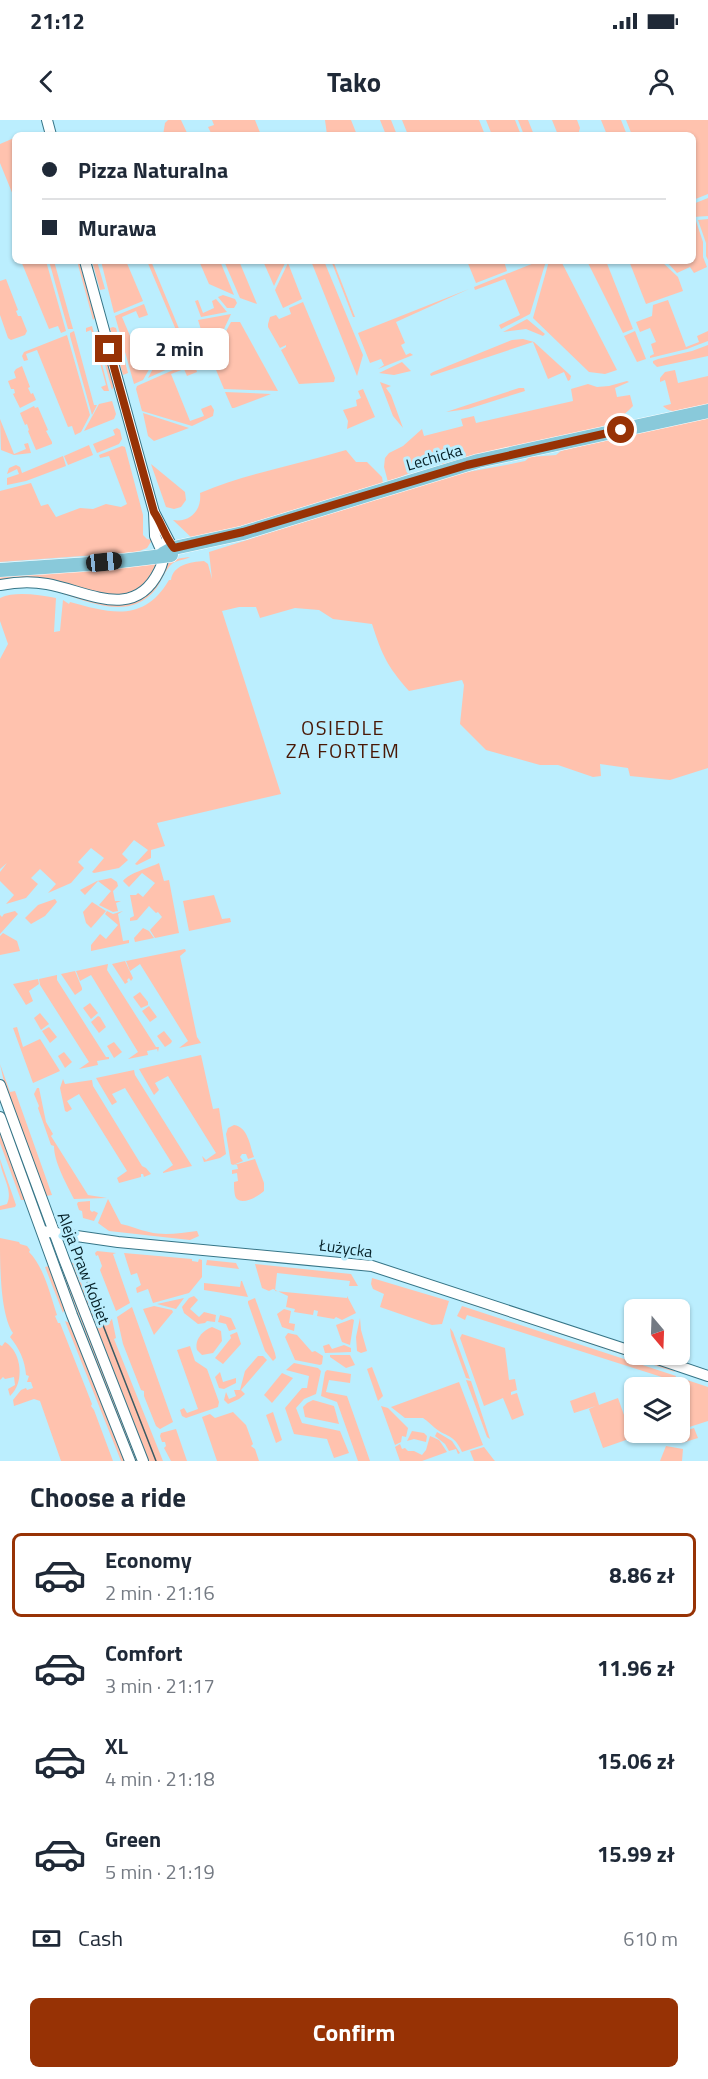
<!DOCTYPE html>
<meta charset="utf-8">
<style>
:root{--surface:#fff;--page:#f6f6f7;--text:#1f2937;--muted:#747a83;--line:#e0e1e3;--accent:#973205}
body{margin:0;font-family:"Titillium Web",sans-serif;background:var(--page);color:var(--text);height:100vh;display:flex;flex-direction:column;font-size:22px;white-space:nowrap}
*{box-sizing:border-box;margin:0}
p{font-size:20px;color:var(--muted)}
.icon{flex:none;width:33px;height:33px;fill:none;stroke:currentColor;stroke-width:2;stroke-linecap:round;stroke-linejoin:round}
.map{position:relative;height:1341px;overflow:hidden}
.details{display:flex;flex-direction:column;background:var(--surface);flex:1}
.details>*{flex:none}
.hud{position:absolute;left:12px;top:12px;width:684px;height:132px;border-radius:9px;box-shadow:0 2px 4px #0004;display:grid;align-content:center;height:132px;padding:0 30px;background:var(--surface)}
.needle{width:39px;rotate:161deg}
.buttons{position:absolute;left:624px;top:1179px;display:grid;gap:12px}
.buttons a{display:grid;place-items:center;width:66px;height:66px;border-radius:9px;background:var(--surface);box-shadow:0 2px 4px #0004;font-size:30px}
.end{position:absolute;width:27px;height:27px;margin:-14px;border:8px solid #973205;background:#fff;box-shadow:0 0 0 3px #fff}
.from{border-radius:50%}
.bubble{position:absolute;height:42px;border-radius:9px;background:var(--surface);box-shadow:0 2px 4px #0004;font-size:20px;font-weight:700;line-height:42px;text-align:center}
.car{position:absolute;width:18px;height:36px;margin:-18px -9px;border-radius:8px;box-shadow:0 0 4px 2px #0007;background:linear-gradient(#222 24%,#8ab4d8 0 40%,#222 0 76%,#8ab4d8 0 86%,#222 0)}
.hud b{display:flex;align-items:center;gap:21px;height:57px;font-size:22px}
.hud b+b{border-top:2px solid var(--line)}
.hud i{width:15px;height:15px;background:var(--text)}
ul{padding:0;list-style:none}
li{display:flex;align-items:center;gap:18px;height:84px;margin:0 12px 9px;padding:0 18px;border:3px solid transparent;border-radius:9px}
li div{flex:1}
li b{display:block;font-size:22px}
li em{font-style:normal;font-weight:700}
li.active{border-color:var(--accent)}
li>.icon{width:54px;height:54px;stroke-width:1.5}
h2{padding:0 30px;font-size:27px;line-height:72px}
.pay{display:flex;align-items:center;gap:15px;height:66px;padding:0 30px;font-size:22px}
.pay p{margin-inline-start:auto}
.cta{display:flex;gap:12px;margin-top:auto;padding:12px 30px}
.cta a{flex:1;height:69px;border-radius:9px;background:var(--accent);color:#fff;font-size:24px;font-weight:700;line-height:69px;text-align:center}
.status{display:flex;justify-content:space-between;align-items:center;height:42px;padding:0 30px;background:var(--surface);direction:ltr}
.status svg{height:16px;fill:currentColor}
header{display:flex;justify-content:space-between;align-items:center;height:78px;padding:0 30px;background:var(--surface);font-size:27px;font-weight:700}
.map>svg:first-child{display:block}
</style>
<div class="status"><b>21:12</b><svg viewBox="0 0 49 12"><path d="M0 12V9h3v3zM5 12V6h3v6zM10 12V3h3v9zM15 12V0h3v12zM26 1h20v11H26zM47 4h2v5h-2z"/></svg></div>
<header><svg class="icon" aria-label="back" viewBox="0 0 24 24"><path d="M15 5l-7 7 7 7"/></svg>Tako<svg class="icon" aria-label="person" viewBox="0 0 24 24"><circle cx="12" cy="8" r="4"/><path d="M4 21q1-7 8-7t8 7"/></svg></header>
<div class="map">
<svg width="708" height="1341" viewBox="0 0 708 1341">
<rect width="100%" height="100%" fill="#bbeefe"/>
<g fill="#ffc2ae">
<path d="M168,0h13l7,15h-25l2,-12z"/>
<path d="M212,0h43l6,15h-49l-4,-8 6,-2z"/>
<path d="M325,0h26l6,15h-30z"/>
<path d="M380,0h11l6,15h-11z"/>
<path d="M402,0h77l6,15h-77z"/>
<path d="M486,0h29l6,15h-29z"/>
<path d="M518,0h10l6,15h-10z"/>
<path d="M552,0h25l3,8 -2,7h-20z"/>
<path d="M601,0h20l6,15h-20z"/>
<path d="M626,0h82v74l-15,6v-65h-61z"/>
<path d="M14,18l1,1v61l-15,-37v-19z"/>
<path d="M708,78v18l-15,1v-13z"/>
<path d="M708,99v41l-2,-4v-13l-8,-23z"/>
<path d="M693,100l3,1 7,21v15l4,10 -13,6 -4,-6 -13,6 -11,-12h27z"/>
<path d="M21,141h25l20,70 -5,2 -3,-7 -9,3z"/>
<path d="M49,141h5l19,68h-5z"/>
<path d="M77,141h2l16,57 -2,2z"/>
<path d="M92,141h5l8,28 -5,1z"/>
<path d="M101,141h25l17,40 -29,12z"/>
<path d="M147,141h4l36,87 5,-1 -4,5h-8l4,-3z"/>
<path d="M199,141h21l14,34 -25,-11z"/>
<path d="M224,141h15l18,43 -17,-6z"/>
<path d="M263,141h23l-12,25z"/>
<path d="M311,141h13l39,94 -6,21z"/>
<path d="M467,141h37l3,10 -31,12z"/>
<path d="M539,141h7l-16,53 -29,15 -2,-4 21,-10 -15,-36 -30,11 -1,-3z"/>
<path d="M549,141h12l56,109 -12,4 -16,-2 -56,-54z"/>
<path d="M587,141h19l27,68 -10,4z"/>
<path d="M629,141h32l17,16 5,14 -37,13z"/>
<path d="M288,143l14,36 -19,9 -8,-18z"/>
<path d="M332,143h2l21,54h-2z"/>
<path d="M6,159l12,31 -2,1 2,5h3l6,15 -2,4 -14,5 -3,-2 -8,-23v-34z"/>
<path d="M469,169l-73,33 9,21 -4,2 5,10 4,-2 3,2 -35,14 6,-4 -3,-6 -11,4 -12,-30z"/>
<path d="M223,175l12,4 2,4 -3,5h-7l-9,-11z"/>
<path d="M216,179l11,13 -26,5 -6,-16 3,-1 5,13 11,-5 -2,-7z"/>
<path d="M668,180l18,47 13,-5 -2,-6 11,-5v10l-21,8 -37,9v-2l4,-2 -3,-10 5,-2 -6,-14 -10,4 -4,-10 16,-6 1,-11z"/>
<path d="M303,182l32,76 -1,4 -35,2 -18,-34 5,-3v-2l-6,3 -12,-21v-3l2,-7 6,-2 3,4 12,-5 -2,-6z"/>
<path d="M144,184l4,11 -9,3 -3,-7 -14,6 20,47 13,-5 -12,21 -9,4 -19,-68z"/>
<path d="M231,194l-7,15 -18,11 -2,-1 -6,-19z"/>
<path d="M527,199l18,15 -2,2 -17,-7 -23,3z"/>
<path d="M231,202h9l38,69 -54,-2 -13,-31z"/>
<path d="M92,206l17,65h-5l-3,-4 5,-2 -15,-55 -5,2v-4z"/>
<path d="M113,207l3,1 12,45 -5,2 -13,-47z"/>
<path d="M74,211l20,74h3l-5,10 -22,-79v-3z"/>
<path d="M98,211l16,55 -2,4 -16,-58z"/>
<path d="M635,211l11,28 -9,3 -13,-26z"/>
<path d="M67,215l23,80 -9,17 -6,3 -3,-9 -4,1 -31,-77 -11,4 2,6 -4,1 -2,-5 2,-4z"/>
<path d="M523,219l11,3 35,32 2,2 -1,4 -2,1 -4,-9 -16,7 -15,-37 -102,34 -1,-2 3,-2 79,-32z"/>
<path d="M708,225v11l-51,11 -4,-4v-2l5,-2 34,-8z"/>
<path d="M164,228l8,19 -24,11z"/>
<path d="M402,242l9,9 -17,4 -15,-2z"/>
<path d="M189,243l6,3 2,6 -10,4 -3,-7 -13,5 19,47 14,-5 -3,-7 10,-4 3,5 -1,6 -21,10 -50,-15 -6,-22 1,-3z"/>
<path d="M22,246l8,21 -2,1 3,6 2,-1 3,7 -16,8 -7,-14 2,-1 -1,-4h-3l-3,-8 8,-3 -2,-6 2,-3z"/>
<path d="M675,250l3,13 30,-7v29c-13,3 -35,12 -45,1l8,-2 -6,-24 -5,2v-4l5,-6z"/>
<path d="M627,261l2,1 -14,6 2,9 13,-2 3,11c-11,12 -23,18 -38,23l-144,35h-20l-43,18 -4,-15 1,-9 4,-5 14,-7 19,-17 2,7 39,-10 -2,-7 13,-3 2,7 97,-22 -2,-12 17,-5 9,3 12,-1z"/>
<path d="M380,262l11,4 -5,2 5,7 12,33 -10,-12z"/>
<path d="M519,268h5l1,3 -57,18 -22,3z"/>
<path d="M363,269l12,28 -28,12 1,-8 -5,-11 14,-4 -1,-6 5,-2 -3,-7z"/>
<path d="M225,272l46,2 -37,14h-2z"/>
<path d="M112,281l4,13 -2,5 -30,12 15,-27z"/>
<path d="M34,286l1,2 3,-1 10,23 -2,1 6,11v2l-16,6 -8,-19 1,-1 -2,-6 -2,1 -5,-12z"/>
<path d="M143,293l46,15 -35,13 -6,-5z"/>
<path d="M708,298v350l-38,12 -40,-4 -2,-8 -28,-4 1,12 -8,1 -35,-12h-18l-54,-15 -26,-26 4,-39 -2,-5 -53,11c-22,-25 -27,-36 -37,-67l-39,-5 -14,-9 -24,-2 -35,10 -4,-11h-17l-17,4 59,183 -124,29 8,23 -14,4v8l-14,7 -2,-1 13,-14 -14,-10 -12,14 6,6 -9,8 -25,5 -2,-1 12,-14 -13,-10 -13,14 6,6 -13,15 -23,10 8,-9 -16,-15 -9,9 7,6 -12,14 -20,6 8,-9 -14,-14v-9l7,-9 -7,6v-210l8,-15 -8,-23v-23c16,-7 38,-3 56,0l-2,34 6,-1 3,-31 6,4 1,-2c40,11 74,21 99,-22h2c2,-15 19,-18 33,-19l4,3 4,15 -3,-27 248,-78 54,-10 14,-3 5,-4 26,-2 5,-4 21,-5z"/>
<path d="M0,299l14,35 12,-5 -2,-5 4,-1 3,10 -17,2 -13,-5z"/>
<path d="M117,308l3,2 2,9 -3,5 -22,9 -4,-9 22,-9 -2,-5z"/>
<path d="M89,325l4,10 -25,10 -4,-9z"/>
<path d="M122,326l3,1 18,68v20l4,4 5,1 -5,8 -10,4 -137,10v-71l31,-8 10,23 7,-2 8,13 24,-9 13,1 13,-5 15,3 6,-3 -18,-48 -9,2 -1,-3z"/>
<path d="M346,330l10,12h11l15,15 1,6 -189,57 -21,-20c17,3 29,-10 27,-27 47,-20 97,-28 146,-43z"/>
<path d="M63,336l3,10 -40,15 -19,4v-7l12,-4 -2,-5 -10,5 2,-6 7,-3 4,2 2,6z"/>
<path d="M151,344l34,28 1,8 -5,7 -7,2 -8,-2z"/>
<path d="M190,437c-5,3 -12,3 -17,6 -8,6 -12,20 -18,27 -25,30 -62,13 -92,4 22,-1 44,16 68,9 14,-4 24,-14 31,-27 2,-4 3,-9 6,-12 5,-6 15,-6 22,-7z"/>
<path d="M158,443l-13,22 -21,11 -124,-16v-4z"/>
<path d="M159,743l5,18 5,-1 10,53 -24,5 -5,-8 12,-13 -4,-5 -2,1 -7,-7 -12,14 -7,1v-3l4,-2 -4,-21h6l2,-2 5,4 12,-14 -13,-10 -13,14 -6,-6c6,-8 26,-13 36,-18z"/>
<path d="M111,758l6,4 1,4 -5,5 2,10h6l-5,2 2,8 -5,1 -14,-7 12,-14 -13,-10 -13,14 -5,-5 17,-9z"/>
<path d="M214,775l8,24 8,-1 1,4 -42,9 -6,-30z"/>
<path d="M55,779l2,3 -12,14 -14,8 -6,-6 13,-13z"/>
<path d="M92,782l14,9 -15,17 -5,-5 -3,-11z"/>
<path d="M15,791l3,3 -18,20v-19l2,2 2,-3z"/>
<path d="M107,791l6,3 10,-3 -5,3 5,27 6,-1v3l-38,8v-6l9,-11 6,5 12,-14 -13,-11z"/>
<path d="M143,808l6,3 5,7 -19,4 -1,-4z"/>
<path d="M3,813l14,8 3,10 -20,4v-19z"/>
<path d="M185,829l1,2 -6,5 17,81 4,6 -22,5 9,-7 -48,-77 -10,7 -4,-10z"/>
<path d="M125,841l8,17 -2,3 -2,-3 -2,2 1,2 -3,2 -13,-20z"/>
<path d="M108,844l-1,6 49,77h3l-1,5 -1,-3 -10,2 1,4 -20,4 10,-7 -47,-77 -11,6 -4,-10z"/>
<path d="M75,851l7,17v2l-7,5 -14,-21z"/>
<path d="M57,855v5l49,77h3v2l-12,2 1,4 -19,4 10,-7 -49,-77 -1,-6z"/>
<path d="M38,859l1,5 -10,7 4,10 -7,4 -13,-21z"/>
<path d="M140,872l8,10v3l-7,3 -8,-11z"/>
<path d="M90,883l8,10 -7,6 -8,-11z"/>
<path d="M149,886l8,11 -7,5 -8,-11z"/>
<path d="M40,893l9,11 -8,6 -7,-12z"/>
<path d="M98,896l2,1 6,10 -7,6 -8,-11z"/>
<path d="M17,907l6,20 17,-8 20,32 -27,12 -20,-55z"/>
<path d="M49,907l8,10 -7,6 -8,-12z"/>
<path d="M164,911l8,10 -1,2 -6,4 -8,-11z"/>
<path d="M114,922l8,10 -8,6 -7,-12z"/>
<path d="M64,932l8,10 -7,6 -7,-12z"/>
<path d="M201,935l12,54 6,-1 7,46 -6,4 -16,4 -2,-6 4,4 10,-7 -48,-77 -13,7 4,7 -5,5 -15,-26z"/>
<path d="M0,944l10,28 5,-1 37,104 -6,1 -42,-114z"/>
<path d="M134,950l1,5 57,91 -29,7v-1l10,-7 -48,-77 -13,6 5,8 -5,3 -16,-27z"/>
<path d="M63,959l2,5 27,-4 1,6 49,80 4,2 5,6 -7,3 -1,-3h-2v3l-22,6 -2,-5 10,-7 -48,-77 -12,7 5,8 -5,3 -2,-1 -5,-23z"/>
<path d="M37,968h2l7,34 7,12 -2,2 37,59 19,3 -33,1c-8,-16 -20,-37 -20,-53l-3,-1 -13,-37 1,-2 -5,-12z"/>
<path d="M234,1005c14,2 16,21 20,32l-6,2 -2,-5h-4l-2,3 3,4 -10,4 -2,-1 -5,-30 2,-6z"/>
<path d="M0,1011l25,69h-4l-21,-57z"/>
<path d="M0,1039l16,46 -1,2 -15,3v-4l7,-2c7,-14 -7,-30 -7,-45z"/>
<path d="M255,1039l9,24v8c-5,5 -22,15 -28,7 -2,-4 -2,-12 -2,-16l4,-1 -1,-8 -5,1v-4l6,-1 -1,-4h-3z"/>
<path d="M108,1079l13,25c10,2 18,6 28,8 15,4 32,1 48,-1l2,5 -9,4 -81,-9 -11,-8z"/>
<path d="M90,1081v9l2,2 2,-1 4,2 -4,8 -11,-3 -1,-7 -3,-1 -2,-6 1,-2z"/>
<path d="M0,1118l19,4 1,2 7,2 3,4 -1,2c15,15 21,42 28,63l-2,1 3,7h2l32,81 -1,2 3,4 19,51h2h-54l-21,-60 -6,-2 -20,7 -1,-6 8,-10 5,-2 1,2 6,-2 -2,-6h-4l2,-6 -3,-1c-1,-15 -7,-27 -16,-38l3,-4c-13,-19 -13,-69 -13,-95z"/>
<path d="M97,1131l19,2 -3,1 17,49 -14,8 -16,-41 2,-4 -4,-11 -2,1 -1,-3z"/>
<path d="M124,1133l68,6v2l6,1 1,-3 3,1v17l-13,16 -36,10 -5,-14 -11,4 -1,-5 5,-3 -4,-12 -6,2z"/>
<path d="M207,1140l29,3 3,6 -33,-4z"/>
<path d="M83,1141l20,55 -3,1 -20,-55z"/>
<path d="M71,1142l3,2 22,59 16,-4 4,19 -2,1 49,122h-16z"/>
<path d="M60,1143l77,198h-2l-76,-197z"/>
<path d="M255,1144l96,10 7,12h-9l1,-5 -73,-8 -2,18 72,7v-2l9,17 -14,7 -6,-3 -2,2 -17,-3 1,-5 -4,-1 -1,5 -19,-3 1,-3 -9,-2 2,-11 -15,-7 -4,2 -7,-3z"/>
<path d="M49,1146l16,42 -2,5 -18,-46z"/>
<path d="M372,1158l77,23 -7,23 -10,1 -52,-18 4,-13 -11,-5 -2,-5z"/>
<path d="M241,1161h1l6,16 -44,-7v-7l36,4z"/>
<path d="M194,1176l4,4 -8,9 9,8 5,-5 12,3 -1,7 -8,-1 -2,2 -7,1 -14,-11 -2,-6 7,-9z"/>
<path d="M184,1178l-8,11 -19,-5z"/>
<path d="M255,1178l20,55 1,5 -3,3 -8,-10 -17,-48v-2z"/>
<path d="M464,1179l207,68 4,5 -215,-71z"/>
<path d="M154,1186l18,4 1,2 -19,23 -11,-26z"/>
<path d="M462,1186l214,70 -2,7 -6,2v-6l-201,-64 -2,5 -8,-4z"/>
<path d="M132,1187l41,115 -13,7 -4,-3 -12,-30v-5l-3,-1 -18,-46 -6,-27z"/>
<path d="M284,1189l7,2 -2,12 6,1 -1,7 -12,-4 -5,-13z"/>
<path d="M220,1195l11,3 5,11 -7,2 -3,-7 -8,-2z"/>
<path d="M360,1198l1,12 6,21 -6,2 -4,-2 -1,-14z"/>
<path d="M352,1199l2,1 -4,25 -8,-3 -6,-17z"/>
<path d="M65,1201l5,2 55,138h-4z"/>
<path d="M212,1207l9,4 1,10 -9,12 -11,2 -5,-5c-3,-10 6,-20 15,-23z"/>
<path d="M450,1208l3,4 17,47 -4,-1 -15,-42z"/>
<path d="M237,1212l4,12 -18,20 -8,-6 16,-20 -1,-3z"/>
<path d="M288,1213l9,2 15,17 3,-1 8,5 -1,8 -2,1 -25,-5 -10,-23z"/>
<path d="M462,1214l43,14 4,32 6,-1 2,11 -6,2v3l6,-2 7,22 -12,5 -9,-22 -19,8 -24,-68z"/>
<path d="M5,1222c17,10 20,41 5,54l-2,-7 7,-4 -1,-8 -9,2 -2,-2 -3,3v-35l2,1z"/>
<path d="M329,1224l3,5 12,-4 7,3v4l-26,1 -2,-7z"/>
<path d="M190,1226l5,15 12,8 12,33 -1,5 -32,11 -4,-2 -2,-6 4,-2 3,5 11,-4 -21,-59z"/>
<path d="M330,1235h20l5,10 -9,3 -16,-11z"/>
<path d="M258,1236h5l4,4 -26,30 4,4 -6,5 -11,5 -4,-4 2,-8 3,7 7,-3 -2,-6h6l5,-19z"/>
<path d="M294,1243l24,5 3,3 -5,23 -12,5 -8,9 6,15 38,8 9,22 -15,5 -7,-19 -33,-5 -9,-26 17,-20h5l2,-12 -23,-6z"/>
<path d="M372,1247l11,29 -5,5 -11,-32z"/>
<path d="M327,1250l24,4 -1,9 -21,-3 -3,12 21,4 23,65h-12l-21,-59 -16,-6 4,-24z"/>
<path d="M220,1252l3,10 13,-4v5l-12,6 -5,-1 -4,-11z"/>
<path d="M282,1253l11,5 -21,25 -8,-8z"/>
<path d="M466,1260l5,1 19,58 -3,-2z"/>
<path d="M687,1260l21,7v34l-28,9v-27z"/>
<path d="M459,1262l24,63 -21,7c-8,-18 -14,-14 -27,-24 -4,-3 -7,-7 -12,-10h-18l-14,-11z"/>
<path d="M595,1272l4,13 19,-7 6,17 10,-4v21l12,1 -43,15 -14,-39 7,-3 -22,7 -4,-12z"/>
<path d="M313,1280l21,6 5,18 -34,-7 -2,-10 4,-4z"/>
<path d="M381,1286l7,2 20,20 -2,9 -4,-1 -1,6 -6,3z"/>
<path d="M233,1292l13,13 7,19 -2,2 4,3 4,12h-42l-15,-44 8,-3 5,4z"/>
<path d="M273,1292l9,28 -6,3 -10,-28z"/>
<path d="M694,1308l4,10 -16,5v-11z"/>
<path d="M176,1309l11,32h-16l-7,-13 2,-2 -1,-4h-3l-2,-6 1,-3z"/>
<path d="M412,1311l12,2 3,3 -1,6 -12,-3 -7,2z"/>
<path d="M437,1312l15,9 8,12 -2,1 -2,-5 -7,2 -4,-7 -10,-8z"/>
<path d="M430,1316l9,4 8,12 -25,9h-22l-5,-14 5,-3 2,5 3,-1 3,3h6l8,4 4,-5z"/>
<path d="M666,1326l17,3 -1,12h-22z"/>
<path d="M484,1327l10,13 1,1h-21l-4,-10z"/>
</g>
<g fill="none" stroke-linecap="round" stroke-linejoin="round">
<defs>
<g id="tertiary">
<path d="M47,0l4,15"/>
<path d="M85,141l69,251 1,24 8,18"/>
<path d="M154,392l16,31"/>
<path d="M0,465c15,-3 31,-4 47,-1 40,7 87,38 112,-13 5,-9 6,-22 8,-32"/>
<path d="M0,965l64,174 79,202"/>
<path d="M0,997l72,198 58,146"/>
<path d="M42,1111l76,11 254,24 262,86"/>
<path d="M643,1234l65,22"/>
</g>
<g id="primary">
<path d="M163,434l11,-6 69,-15 235,-72 230,-50"/>
<path d="M0,450l104,-7 67,-8"/>
</g>
</defs>
<use href="#tertiary" stroke="#367587" stroke-width="12"/>
<use href="#primary" stroke="#fff" stroke-width="15"/>
<use href="#tertiary" stroke="#fff" stroke-width="10"/>
<use href="#primary" stroke="#89c9da" stroke-width="14"/>
<path stroke="#395a64" stroke-width="1.5" d="M70,1115l31,85 55,141"/>
</g>
<g fill="none" stroke-linecap="round" stroke-linejoin="round">
<path stroke="#973205" stroke-width="8" d="M109,229l45,163c8,12 11,25 20,36l69,-16 224,-67 154,-35"/>
</g>
<g text-anchor="middle" stroke-width="6" stroke-linejoin="round" paint-order="stroke">
<g font-size="16" fill="#062128" stroke="#bbeefe">
<text transform="translate(434 337) rotate(-16)" y="6">Lechicka</text>
<text transform="translate(346 1128) rotate(8)" y="6">Łużycka</text>
<text transform="translate(84 1148) rotate(69)" y="6">Aleja Praw Kobiet</text>
</g>
<g font-size="20" letter-spacing="1.5" fill="#491806" stroke="#bbeefe">
<text x="343" y="615">OSIEDLE<tspan x="343" dy="23">ZA FORTEM</tspan></text>
</g>
</g>
</svg>
<div class="buttons">
<a><svg class="needle" viewBox="-14 -14 28 28"><path d="M0-13l5 13h-10z" fill="#e53935"/><path d="M0 13l5-13h-10z" fill="#747a83"/></svg></a>
<a><svg class="icon" aria-label="layers" viewBox="0 0 24 24"><path d="M12 4l9 5-9 5-9-5zM3 14l9 5 9-5"/></svg></a>
</div>
<i class="end from" style="left:621px;top:310px"></i>
<i class="end" style="left:109px;top:229px"></i>
<div class="bubble" style="left:130px;top:208px;width:99px">2 min</div>
<i class="car" style="left:104px;top:442px;rotate:84deg"></i>
<div class="hud">
<b><i class="from"></i>Pizza Naturalna</b>
<b><i></i>Murawa</b>
</div>
</div>
<section class="details">
<h2>Choose a ride</h2>
<ul>
<li class="active"><svg class="icon" aria-label="car" viewBox="0 0 24 24"><path d="M5 17H2v-5l4-1 3-4h7l3 4 3 1v5h-3M9 17h6M6 11h13"/><circle cx="7" cy="17" r="2"/><circle cx="17" cy="17" r="2"/></svg><div><b>Economy</b><p>2 min · 21:16</p></div><em>8.86 zł</em></li>
<li><svg class="icon" aria-label="car" viewBox="0 0 24 24"><path d="M5 17H2v-5l4-1 3-4h7l3 4 3 1v5h-3M9 17h6M6 11h13"/><circle cx="7" cy="17" r="2"/><circle cx="17" cy="17" r="2"/></svg><div><b>Comfort</b><p>3 min · 21:17</p></div><em>11.96 zł</em></li>
<li><svg class="icon" aria-label="car" viewBox="0 0 24 24"><path d="M5 17H2v-5l4-1 3-4h7l3 4 3 1v5h-3M9 17h6M6 11h13"/><circle cx="7" cy="17" r="2"/><circle cx="17" cy="17" r="2"/></svg><div><b>XL</b><p>4 min · 21:18</p></div><em>15.06 zł</em></li>
<li><svg class="icon" aria-label="car" viewBox="0 0 24 24"><path d="M5 17H2v-5l4-1 3-4h7l3 4 3 1v5h-3M9 17h6M6 11h13"/><circle cx="7" cy="17" r="2"/><circle cx="17" cy="17" r="2"/></svg><div><b>Green</b><p>5 min · 21:19</p></div><em>15.99 zł</em></li>
</ul>
<div class="pay"><svg class="icon" aria-label="cash" viewBox="0 0 24 24"><path d="M3 7h18v10H3z"/><circle cx="12" cy="12" r="2"/></svg>Cash<p>610 m</p></div>
<div class="cta"><a>Confirm</a></div>
</section>
